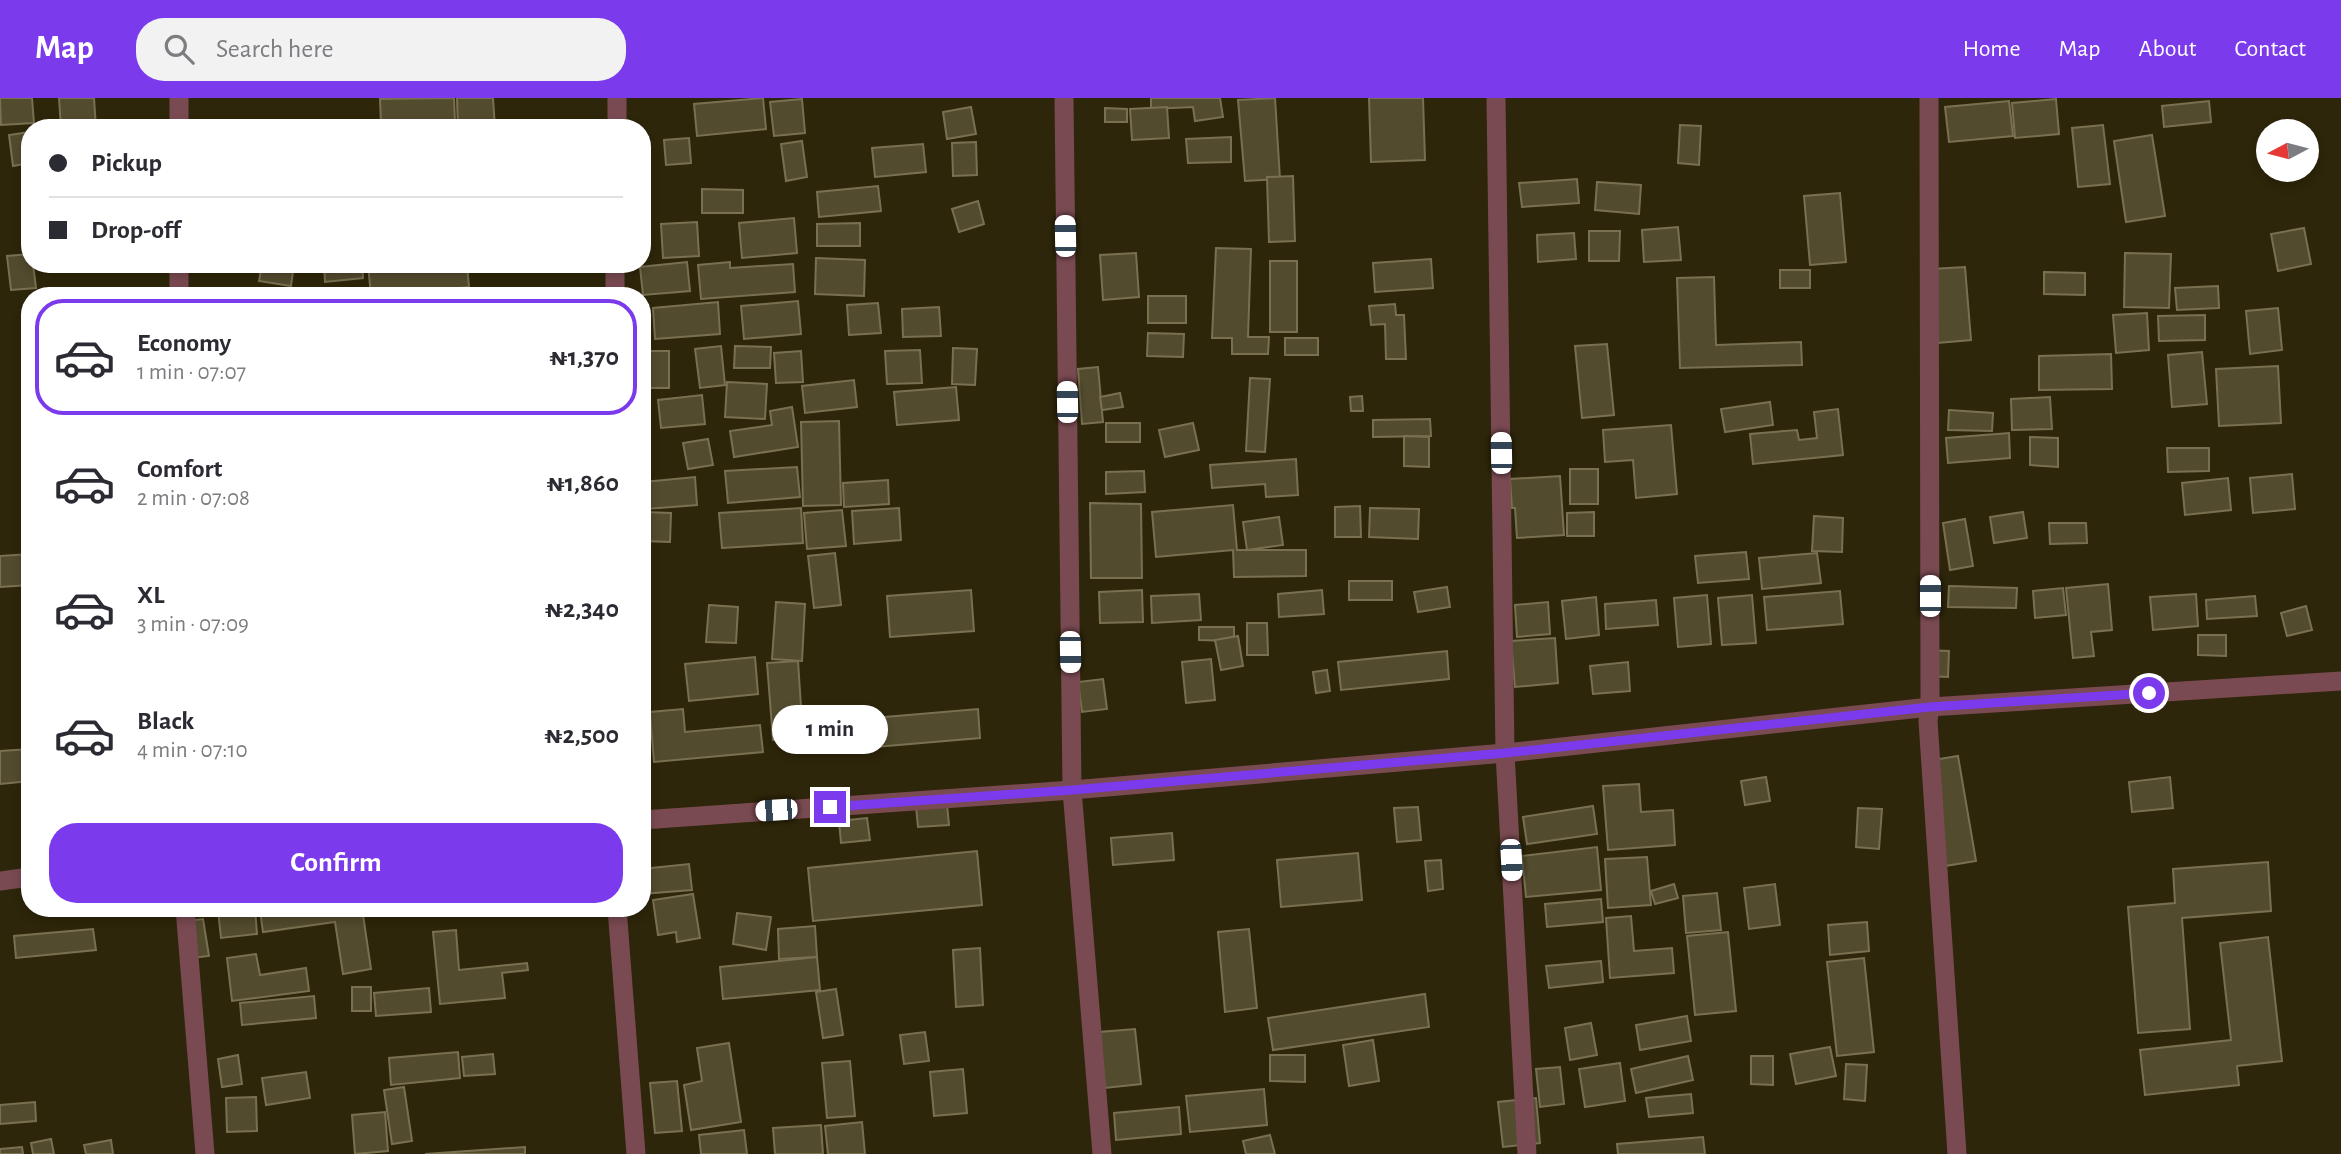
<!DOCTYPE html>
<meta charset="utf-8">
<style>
:root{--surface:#fff;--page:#f2f2f3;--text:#2b2b33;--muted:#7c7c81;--line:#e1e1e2;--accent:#7c3aed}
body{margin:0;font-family:"Alegreya Sans",sans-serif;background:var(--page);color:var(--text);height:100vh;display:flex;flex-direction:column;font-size:26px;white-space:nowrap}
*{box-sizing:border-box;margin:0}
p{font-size:23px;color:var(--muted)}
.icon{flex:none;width:38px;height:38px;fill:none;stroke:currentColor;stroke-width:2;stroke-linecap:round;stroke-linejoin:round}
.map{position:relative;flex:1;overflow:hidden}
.sheet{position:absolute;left:21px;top:189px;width:630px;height:630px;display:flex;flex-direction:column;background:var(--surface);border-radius:28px;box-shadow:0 4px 10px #0003}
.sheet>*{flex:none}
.banner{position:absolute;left:21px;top:21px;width:630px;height:154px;border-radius:28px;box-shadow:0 4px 10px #0003;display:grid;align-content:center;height:154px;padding:0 28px;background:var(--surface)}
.needle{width:46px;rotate:263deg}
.controls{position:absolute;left:2256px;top:21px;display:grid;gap:14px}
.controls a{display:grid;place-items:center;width:63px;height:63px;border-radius:50%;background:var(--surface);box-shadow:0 4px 10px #0003;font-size:35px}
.end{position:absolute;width:32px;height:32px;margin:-16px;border:9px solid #7c3aed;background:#fff;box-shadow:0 0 0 4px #fff}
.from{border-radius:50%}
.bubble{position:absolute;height:49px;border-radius:24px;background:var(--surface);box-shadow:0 4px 10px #0003;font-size:23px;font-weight:700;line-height:49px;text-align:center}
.car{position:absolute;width:21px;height:42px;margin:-21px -10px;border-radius:9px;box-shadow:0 0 5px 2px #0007;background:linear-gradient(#fff 24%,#345 0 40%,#fff 0 76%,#345 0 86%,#fff 0)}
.banner b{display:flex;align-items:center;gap:24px;height:66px;font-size:26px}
.banner b+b{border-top:2px solid var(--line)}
.banner i{width:18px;height:18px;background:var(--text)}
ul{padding:12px 0 0;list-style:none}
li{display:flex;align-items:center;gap:21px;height:116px;margin:0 14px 10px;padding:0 14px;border:4px solid transparent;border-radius:28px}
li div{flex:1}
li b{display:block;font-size:26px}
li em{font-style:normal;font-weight:700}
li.on{border-color:var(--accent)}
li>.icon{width:63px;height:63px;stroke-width:1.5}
.primary-button{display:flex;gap:14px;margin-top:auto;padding:14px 28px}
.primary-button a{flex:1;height:80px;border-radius:28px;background:var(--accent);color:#fff;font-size:28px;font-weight:700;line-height:80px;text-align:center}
header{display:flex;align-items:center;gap:42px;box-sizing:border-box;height:98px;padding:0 35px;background:var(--accent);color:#fff}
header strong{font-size:33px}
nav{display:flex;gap:38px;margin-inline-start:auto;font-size:24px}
.search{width:490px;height:63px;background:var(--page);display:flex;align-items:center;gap:18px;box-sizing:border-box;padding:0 24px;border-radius:28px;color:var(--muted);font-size:26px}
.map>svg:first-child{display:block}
</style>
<header>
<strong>Map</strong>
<div class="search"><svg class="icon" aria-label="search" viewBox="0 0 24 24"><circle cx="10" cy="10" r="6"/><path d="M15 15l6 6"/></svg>Search here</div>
<nav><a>Home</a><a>Map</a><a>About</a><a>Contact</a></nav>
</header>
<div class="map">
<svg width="2341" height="1056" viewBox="0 0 2341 1056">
<rect width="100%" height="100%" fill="#2e260a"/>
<g fill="#534b2e" stroke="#797052" stroke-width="2">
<path d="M0,0h32l2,25 -33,2z"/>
<path d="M59,0h35l2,30h-35z"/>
<path d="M454,0l1,25 -74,1 -1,-25z"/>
<path d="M457,0h36l2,30h-37z"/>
<path d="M763,0l3,31 -69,7 -3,-32z"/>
<path d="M1151,0h69l3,19 -28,4 -2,-14 -42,2z"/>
<path d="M1275,0l5,81 -35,2 -7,-81z"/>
<path d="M1369,0h54l2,62 -54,2z"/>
<path d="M802,1l3,34 -31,3 -4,-34z"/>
<path d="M2056,1l3,35 -44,4 -3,-35z"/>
<path d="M2009,3l4,35 -64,6 -4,-35z"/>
<path d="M2209,3l2,21 -47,5 -2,-21z"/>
<path d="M971,9l5,27 -29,5 -4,-27z"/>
<path d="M1167,9l2,31 -37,2 -2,-31z"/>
<path d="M1105,10l22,1v13h-22z"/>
<path d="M232,23v7h-30v-6z"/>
<path d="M1680,27l21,1 -2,39 -21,-2z"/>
<path d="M2103,27l7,59 -32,3 -6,-59z"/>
<path d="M30,34v31l-17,3 -4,-31z"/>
<path d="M2152,37l13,81 -39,6 -12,-81z"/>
<path d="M1231,39v25l-43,1 -2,-24z"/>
<path d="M689,40l2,25 -25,2 -2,-25z"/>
<path d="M802,43l5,36 -21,4 -5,-37z"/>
<path d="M976,44l1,33 -24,1 -1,-33z"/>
<path d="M923,46l3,28 -51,5 -3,-29z"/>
<path d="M1293,78l2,65 -26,1 -2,-65z"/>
<path d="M1577,81l2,24 -57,4 -3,-24z"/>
<path d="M1597,84l44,3 -2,29 -44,-4z"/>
<path d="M878,88l3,25 -62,6 -2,-25z"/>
<path d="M702,91l41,1v23h-41z"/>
<path d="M1840,95l6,69 -36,3 -6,-69z"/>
<path d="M978,103l6,23 -25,8 -7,-23z"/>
<path d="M794,120l3,35 -55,5 -3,-35z"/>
<path d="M697,124l2,34 -36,2 -2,-34z"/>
<path d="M860,125v23h-43v-22z"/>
<path d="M1678,129l3,33 -37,2 -2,-32z"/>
<path d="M2304,130l7,36 -33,7 -7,-37z"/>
<path d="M1589,133h31l-1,30h-30z"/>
<path d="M1574,135l2,26 -38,3 -1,-27z"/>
<path d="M1216,150l35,1 -3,88h21l-1,17h-36v-16h-20z"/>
<path d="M1136,155l3,44 -36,3 -3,-45z"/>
<path d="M2125,155l46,1 -2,54 -45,-1z"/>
<path d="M30,156v10h3l3,24 -25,2 -4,-34z"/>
<path d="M816,160l49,2 -1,36 -49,-2z"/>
<path d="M1431,161l2,29 -58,4 -2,-29z"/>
<rect x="1270" y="163" width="27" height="71"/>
<path d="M687,164l3,29 -47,4 -3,-28z"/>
<path d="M730,164v6l63,-4 2,28 -94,7 -3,-34z"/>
<path d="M262,166h32l-3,22 -32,-5z"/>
<path d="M324,166h38l1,14 -38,4z"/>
<path d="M368,166h99l2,23 -98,9z"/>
<path d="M1965,169l6,73 -33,3 -6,-74z"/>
<rect x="1780" y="172" width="30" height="18"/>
<path d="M2044,174l41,1v22l-41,-1z"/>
<path d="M1714,179l2,68 85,-3 1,23 -122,3 -3,-90z"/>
<path d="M2218,188l1,22 -42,2 -2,-22z"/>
<rect x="1148" y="198" width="38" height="27"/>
<path d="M798,203l3,33 -57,5 -3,-33z"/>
<path d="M718,204l2,32 -65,5 -2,-31z"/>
<path d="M878,205l3,30 -32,2 -2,-30z"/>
<path d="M1395,206l1,11h8l2,44h-20l-1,-35 -14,1 -2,-19z"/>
<path d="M939,209l2,29 -38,1 -1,-28z"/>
<path d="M2278,210l4,42 -32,4 -4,-43z"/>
<path d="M2147,215l2,37 -33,3 -3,-38z"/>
<path d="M2205,217v25l-46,1 -1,-25z"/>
<path d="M1148,235l36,1 -1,23 -36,-1z"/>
<rect x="1285" y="240" width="33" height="17"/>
<path d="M1607,246l7,71 -32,3 -7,-72z"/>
<path d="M721,248l4,39 -25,3 -5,-39z"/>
<path d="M735,248l36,1 -1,21h-36z"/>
<path d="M953,250l24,1 -2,36 -23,-1z"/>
<path d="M920,252l2,33 -35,1 -2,-33z"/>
<rect x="643" y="253" width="26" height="37"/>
<path d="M801,253l2,31 -27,1 -2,-30z"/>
<path d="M2202,254l5,52 -35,3 -4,-52z"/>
<path d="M2111,256l1,35 -73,1v-34z"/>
<path d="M2278,268l3,57 -62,3 -3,-57z"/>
<path d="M1098,269l5,55 -21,2 -4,-55z"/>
<path d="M1250,280l20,1 -5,73 -19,-1z"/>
<path d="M854,282l3,27 -52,6 -3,-27z"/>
<path d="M727,284l40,2 -2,35 -40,-2z"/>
<path d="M956,289l3,33 -62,5 -3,-33z"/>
<path d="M1120,295l3,14 -21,3 -2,-13z"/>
<path d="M702,297l3,29 -44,4 -3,-28z"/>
<path d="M1362,298l1,15h-12l-1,-14z"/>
<path d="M2050,299l2,32 -40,1 -1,-31z"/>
<path d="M1770,304l3,23 -48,7 -4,-23z"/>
<path d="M792,309l6,40 -64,10 -4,-26 42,-6 -2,-14z"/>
<path d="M1838,311l5,46 -90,9 -3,-30 47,-4 2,10 18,-2 -3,-26z"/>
<path d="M1949,312l44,3 -1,18 -44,-1z"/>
<path d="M1430,321l1,17 -58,1v-17z"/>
<path d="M839,323l2,84 -38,1 -2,-84z"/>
<rect x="1106" y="325" width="34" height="19"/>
<path d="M1193,325l6,27 -34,7 -6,-27z"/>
<path d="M1671,327l6,69 -41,4 -3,-38 -28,2 -2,-32z"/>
<path d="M2009,335l1,25 -62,5 -2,-25z"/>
<path d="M1404,338l25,1v30l-25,-1z"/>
<path d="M2030,339l28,1v29l-28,-2z"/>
<path d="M708,341l5,26 -25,4 -5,-26z"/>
<path d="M2167,350h42v23l-41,1z"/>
<path d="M1296,361l2,36 -32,2 -1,-13 -53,4 -2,-23z"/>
<path d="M797,369l3,30 -72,6 -3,-32z"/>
<rect x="1570" y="371" width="28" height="35"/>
<path d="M1144,373l1,21 -39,2v-22z"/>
<path d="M2292,376l3,35 -42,4 -3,-35z"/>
<path d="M1560,378l4,59 -47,3 -2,-30h-3l-2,-29z"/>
<path d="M695,379l2,28 -51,4 -2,-27z"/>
<path d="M2228,380l3,32 -46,5 -3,-32z"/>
<path d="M888,382l1,24 -45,3 -1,-24z"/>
<path d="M1090,405l51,1 1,74h-51z"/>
<path d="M1233,407l4,45h69v26l-72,1 -1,-27 -77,7 -4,-45z"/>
<path d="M1360,408l1,31h-26v-30z"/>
<path d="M801,410l2,35 -81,5 -3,-35z"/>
<path d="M899,410l2,32 -47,4 -2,-33z"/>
<path d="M1370,410l49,1 -1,30 -49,-2z"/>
<path d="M842,412l4,36 -39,3 -3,-36z"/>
<path d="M644,414l27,1 -1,29 -27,-1z"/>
<path d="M1594,414v24h-27v-23z"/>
<path d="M2023,414l4,26 -33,5 -4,-26z"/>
<path d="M1814,418l29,2 -1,34 -30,-1z"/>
<path d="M1279,419l4,28 -36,5 -4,-28z"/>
<path d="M1965,421l8,47 -23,4 -7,-47z"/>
<path d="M2049,425h37l1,20 -37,1z"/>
<path d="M1746,454l3,27 -51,4 -3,-27z"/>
<path d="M835,455l6,52 -27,3 -6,-52z"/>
<path d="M1817,455l4,30 -59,6 -3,-31z"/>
<path d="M30,456v31l-30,2v-31z"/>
<rect x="1349" y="483" width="43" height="19"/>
<path d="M2108,486l4,46 -21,2 3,24 -21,2 -7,-70z"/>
<path d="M1949,488l68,2 -1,20 -68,-1z"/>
<path d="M1447,489l3,20 -32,5 -4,-20z"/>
<path d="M2063,490l3,27 -31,3 -2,-27z"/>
<path d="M971,492l3,41 -84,6 -3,-41z"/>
<path d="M1142,492l1,32 -43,1 -1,-31z"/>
<path d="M1322,492l2,24 -45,3 -1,-23z"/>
<path d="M1840,493l3,33 -76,6 -3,-33z"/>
<path d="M1199,496l2,26 -49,3 -1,-27z"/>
<path d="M2196,496l2,32 -45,4 -3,-33z"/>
<path d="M1707,497l4,49 -33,3 -4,-49z"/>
<path d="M1752,497l4,48 -34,2 -4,-47z"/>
<path d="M2255,498l2,20 -50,3 -1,-19z"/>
<path d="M1596,499l3,38 -33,4 -4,-38z"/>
<path d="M1656,502l2,25 -52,4 -1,-25z"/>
<path d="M776,504l29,2 -3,57 -30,-2z"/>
<path d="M1548,504l2,32 -33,3 -2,-32z"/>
<path d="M709,507l29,2 -2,36 -30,-1z"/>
<path d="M2306,508l6,24 -25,6 -6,-23z"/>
<path d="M1247,525h20l1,32h-21z"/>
<path d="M1199,529h35v14l-35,-1z"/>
<path d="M2198,537h28v21l-28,-1z"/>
<path d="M1238,538l5,30 -22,4 -6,-30z"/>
<path d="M1555,540l3,45 -43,4 -4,-46z"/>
<path d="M1924,552l25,1 -1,26 -25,-1z"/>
<path d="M1447,553l2,28 -108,11 -3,-28z"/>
<path d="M755,559l3,37 -69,7 -4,-37z"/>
<path d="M1211,561l4,41 -29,3 -4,-41z"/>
<path d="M798,563l5,77 -30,2 -6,-77z"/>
<path d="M1628,564l2,29 -37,3 -3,-28z"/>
<path d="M1327,572l3,21 -14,2 -3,-21z"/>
<path d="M1103,581l4,30 -25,3 -4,-30z"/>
<path d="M683,611l2,23 75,-7 3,27 -109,10 -4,-50z"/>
<path d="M978,611l2,29 -175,15 -2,-29z"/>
<path d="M645,618l5,30 -8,1v-30z"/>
<path d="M30,651v32l-30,3v-33z"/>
<path d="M1958,658l18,105 -31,5 -18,-105z"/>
<path d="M1766,679l4,24 -25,4 -4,-24z"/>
<path d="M2170,679l3,31 -41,4 -3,-30z"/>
<path d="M1639,686l2,28 32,-2 2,35 -67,5 -5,-64z"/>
<path d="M947,706l2,21 -31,2 -2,-20z"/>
<path d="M1593,708l4,28 -70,10 -4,-27z"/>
<path d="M1418,709l3,33 -24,2 -3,-34z"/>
<path d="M1858,710l24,1 -3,40 -23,-2z"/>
<path d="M867,720l3,22 -29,3 -2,-22z"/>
<path d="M1172,735l2,27 -61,5 -2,-27z"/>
<path d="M1597,749l4,43 -75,7 -4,-41z"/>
<path d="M977,753l5,54 -169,16 -5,-53z"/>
<path d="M1358,755l4,47 -81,7 -4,-47z"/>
<path d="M1647,759l4,48 -43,3 -3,-49z"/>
<path d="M1441,762l2,29 -15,2 -3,-30z"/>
<path d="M2268,764l3,49 -89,7 8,111 -52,4 -10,-126 47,-4 -2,-34z"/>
<path d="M689,766l3,26 -50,4v-25z"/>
<path d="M1674,786l4,14 -23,6 -4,-13z"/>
<path d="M1775,786l5,41 -31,4 -5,-41z"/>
<path d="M1717,795l4,37 -35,3 -3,-37z"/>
<path d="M693,796l7,44 -23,4 -1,-10 -18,3 -5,-35z"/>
<path d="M1601,801l2,23 -56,5 -2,-23z"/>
<path d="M255,810l2,26 -36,4 -3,-28z"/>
<path d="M275,810h87l9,61 -28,5 -8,-52 -72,10 -3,-21z"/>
<path d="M737,815l34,4 -5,33 -33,-6z"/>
<path d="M1631,818l3,35 38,-3 2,25 -64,5 -4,-60z"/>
<path d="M203,821l6,37 -26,3 -5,-37z"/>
<path d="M1867,824l2,29 -39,4 -2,-30z"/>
<path d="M815,828l2,31 -38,2 -1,-30z"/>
<path d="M93,831l3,21 -80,8 -2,-22z"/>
<path d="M1249,831l8,79 -32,4 -7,-80z"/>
<path d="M456,832l3,40 68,-7 1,7 -26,3 3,25 -65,6 -7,-72z"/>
<path d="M1728,834l8,79 -41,4 -8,-79z"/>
<path d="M2268,839l14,124 -45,5 2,19 -94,10 -5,-45 91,-10 -11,-97z"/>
<path d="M980,850l3,57 -27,2 -3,-57z"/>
<path d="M256,856l4,21 46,-7 3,23 -77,10 -5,-43z"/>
<path d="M817,859l3,33 -97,9 -3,-32z"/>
<path d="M1864,860l10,94 -37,4 -10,-94z"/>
<path d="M1601,863l2,21 -54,6 -3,-22z"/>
<rect x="352" y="889" width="19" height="24"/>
<path d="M429,890l2,24 -55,4 -2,-23z"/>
<path d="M836,891l7,46 -20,3 -7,-46z"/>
<path d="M1425,896l4,33 -156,23 -5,-32z"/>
<path d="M314,898l2,22 -74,7 -2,-22z"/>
<path d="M1687,918l4,25 -51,9 -4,-25z"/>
<path d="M1591,925l6,32 -27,5 -5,-32z"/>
<path d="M1135,931l6,55 -36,4 -6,-56z"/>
<path d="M925,934l4,29 -25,3 -4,-29z"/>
<path d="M1373,942l6,41 -30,5 -6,-41z"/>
<path d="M729,945l12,79 -50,8 -7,-45 18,-4 -5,-33z"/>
<path d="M1830,949l6,29 -40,8 -6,-30z"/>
<path d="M458,954l2,26 -69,7 -2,-27z"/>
<path d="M493,956l2,20 -31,2 -2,-19z"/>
<path d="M238,957l4,29 -20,3 -4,-28z"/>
<path d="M1270,957h35v27l-35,-1z"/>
<path d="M1688,958l5,24 -57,13 -5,-24z"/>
<path d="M1751,958h22v29l-22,-1z"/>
<path d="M850,963l5,55 -28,2 -5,-55z"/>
<path d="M1620,965l5,38 -40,6 -6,-38z"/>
<path d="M1846,966l21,1 -2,36 -21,-2z"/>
<path d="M1560,969l4,37 -24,3 -4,-38z"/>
<path d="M963,971l4,44 -33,3 -4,-44z"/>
<path d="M306,974l4,26 -44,7 -4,-27z"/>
<path d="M677,983l5,50 -27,2 -5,-50z"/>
<path d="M404,989l8,54 -20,3 -8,-54z"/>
<path d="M1264,991l3,36 -77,7 -4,-36z"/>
<path d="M1691,996l2,19 -44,4 -3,-19z"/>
<path d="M256,999l1,34 -30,1 -1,-34z"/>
<path d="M1536,1000l4,45 -37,4 -5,-45z"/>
<path d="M35,1004l1,19 -36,3v-19z"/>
<path d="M1179,1009l2,27 -65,6 -2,-27z"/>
<path d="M385,1014l3,39 -33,3 -3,-39z"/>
<path d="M862,1024l3,32h-37l-3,-28z"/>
<path d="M821,1027l2,29h-48l-2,-26z"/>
<path d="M744,1032l3,24h-46l-2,-19z"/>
<path d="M1270,1037l5,19h-29l-3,-13z"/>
<path d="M1703,1039l2,17h-87l-1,-10z"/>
<path d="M51,1041l3,15h-21l-2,-11z"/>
<path d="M111,1042l2,14h-27l-2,-9z"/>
<path d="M22,1049l1,7h-23v-5z"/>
<path d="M525,1049v7h-100z"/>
</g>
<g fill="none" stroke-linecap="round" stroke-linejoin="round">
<g stroke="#7a4a52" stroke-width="19">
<path d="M179,0v30"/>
<path d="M1064,0l8,692 30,364"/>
<path d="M1496,0l9,655 22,401"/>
<path d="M617,30v-30"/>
<path d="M179,166v32"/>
<path d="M615,198v-32"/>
<path d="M642,722l430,-30 433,-37 425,-46 411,-26"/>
<path d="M0,783l30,-4"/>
<path d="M185,810l20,246"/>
<path d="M617,810l19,246"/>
</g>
<path stroke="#7a4a52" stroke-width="19" d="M1929,0l1,609 -2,14 29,433"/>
</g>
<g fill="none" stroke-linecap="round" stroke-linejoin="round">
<path stroke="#7c3aed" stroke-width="9" d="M830,709l242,-17 433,-37 425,-46 219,-14"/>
</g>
</svg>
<div class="controls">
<a><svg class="needle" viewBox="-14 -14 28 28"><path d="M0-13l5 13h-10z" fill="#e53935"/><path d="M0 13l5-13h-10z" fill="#7c7c81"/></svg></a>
</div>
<i class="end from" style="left:2149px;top:595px"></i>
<i class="end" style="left:830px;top:709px"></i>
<div class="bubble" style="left:772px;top:607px;width:116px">1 min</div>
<i class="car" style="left:1065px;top:138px;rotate:359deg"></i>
<i class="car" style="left:1067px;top:304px;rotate:359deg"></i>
<i class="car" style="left:1501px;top:355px;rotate:359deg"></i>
<i class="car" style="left:1930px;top:498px;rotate:0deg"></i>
<i class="car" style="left:1070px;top:554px;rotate:179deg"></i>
<i class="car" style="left:776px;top:712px;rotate:266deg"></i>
<i class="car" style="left:1511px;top:762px;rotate:177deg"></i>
<div class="banner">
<b><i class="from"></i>Pickup</b>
<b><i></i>Drop-off</b>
</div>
<section class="sheet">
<ul>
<li class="on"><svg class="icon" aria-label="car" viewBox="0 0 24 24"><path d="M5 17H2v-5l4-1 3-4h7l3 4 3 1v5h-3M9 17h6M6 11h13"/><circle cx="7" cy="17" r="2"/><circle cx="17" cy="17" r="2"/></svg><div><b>Economy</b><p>1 min · 07:07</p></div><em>₦1,370</em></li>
<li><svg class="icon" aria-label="car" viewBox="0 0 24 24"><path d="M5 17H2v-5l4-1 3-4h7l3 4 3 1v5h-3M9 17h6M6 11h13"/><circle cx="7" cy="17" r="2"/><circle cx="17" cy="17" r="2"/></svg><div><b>Comfort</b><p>2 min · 07:08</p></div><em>₦1,860</em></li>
<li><svg class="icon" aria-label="car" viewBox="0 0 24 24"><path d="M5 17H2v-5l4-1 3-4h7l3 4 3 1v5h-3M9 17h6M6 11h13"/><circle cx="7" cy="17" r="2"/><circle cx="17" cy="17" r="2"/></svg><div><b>XL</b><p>3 min · 07:09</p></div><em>₦2,340</em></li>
<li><svg class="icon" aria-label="car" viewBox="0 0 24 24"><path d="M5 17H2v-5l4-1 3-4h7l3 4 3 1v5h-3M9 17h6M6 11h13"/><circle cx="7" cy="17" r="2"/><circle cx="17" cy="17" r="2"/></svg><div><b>Black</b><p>4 min · 07:10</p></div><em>₦2,500</em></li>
</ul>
<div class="primary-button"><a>Confirm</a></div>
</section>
</div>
